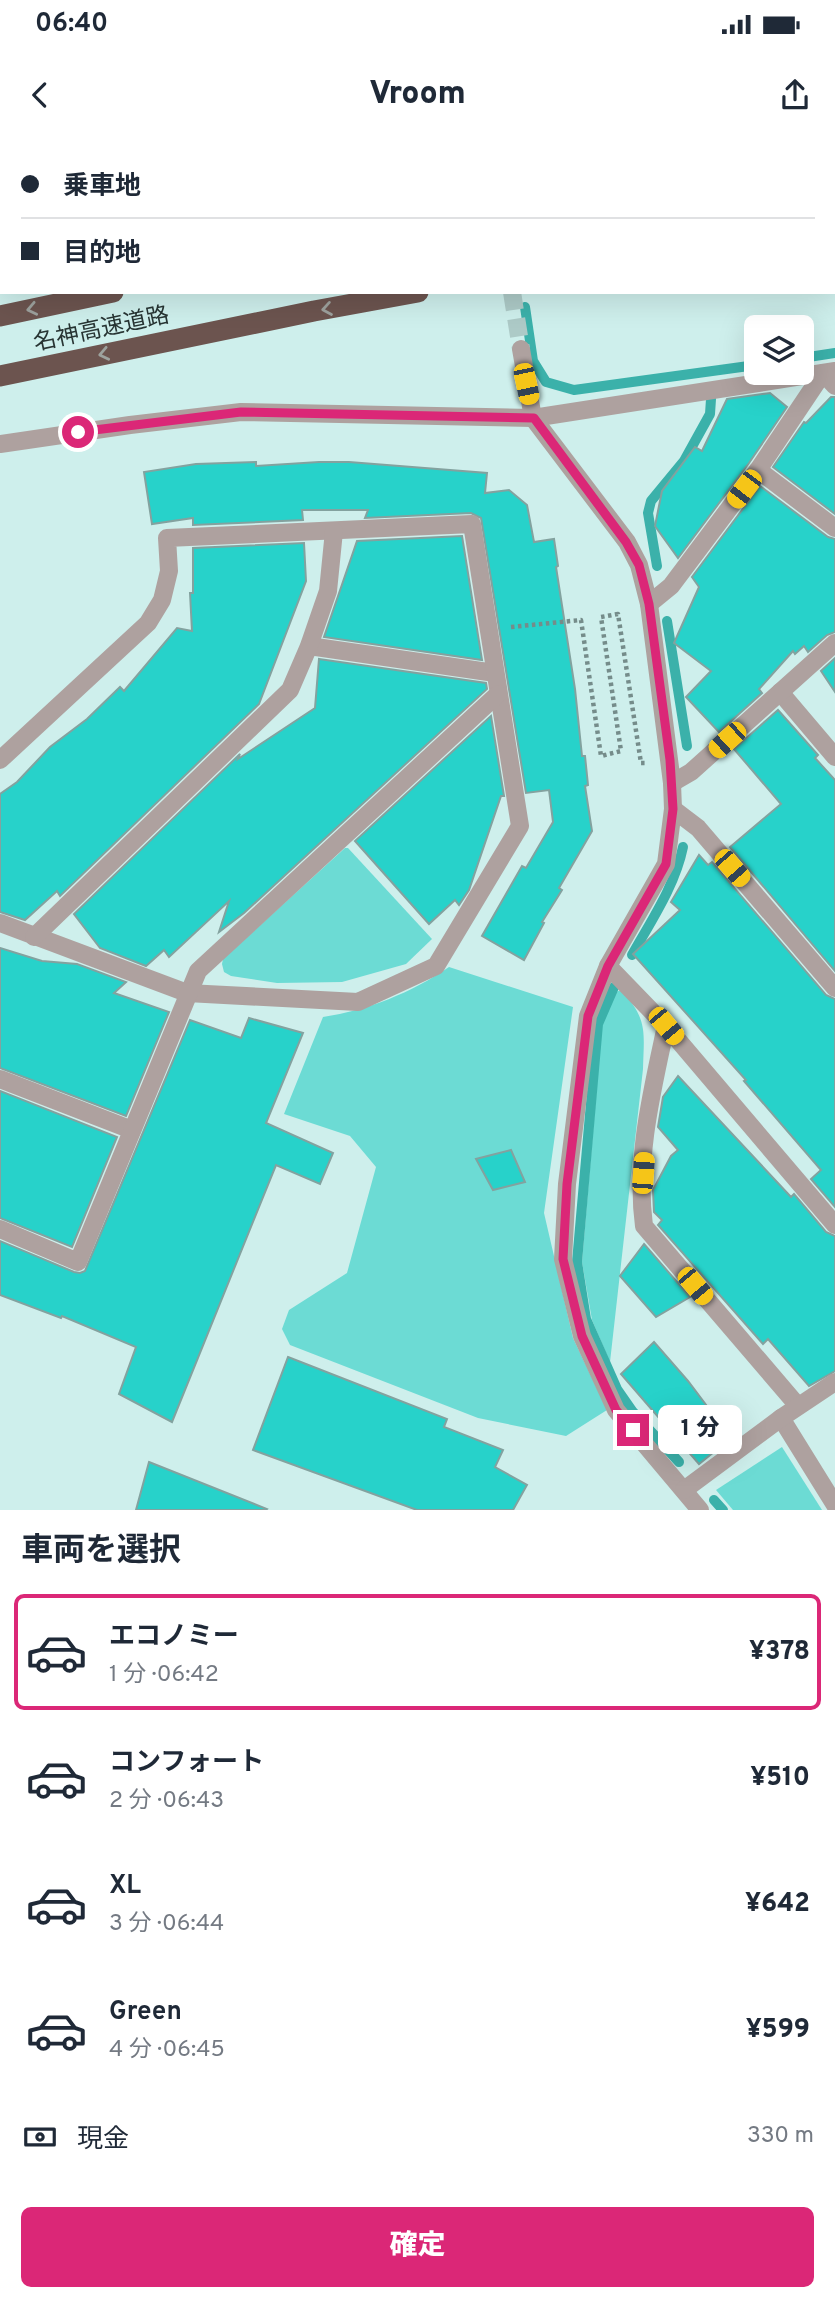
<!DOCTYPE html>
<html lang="ja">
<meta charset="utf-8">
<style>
:root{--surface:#fff;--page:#f6f6f7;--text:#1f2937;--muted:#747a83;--line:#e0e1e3;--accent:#db2777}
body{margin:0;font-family:Overpass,"Noto Sans JP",sans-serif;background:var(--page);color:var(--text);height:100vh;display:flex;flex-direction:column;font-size:26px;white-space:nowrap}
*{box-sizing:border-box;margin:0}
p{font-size:23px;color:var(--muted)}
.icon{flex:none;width:38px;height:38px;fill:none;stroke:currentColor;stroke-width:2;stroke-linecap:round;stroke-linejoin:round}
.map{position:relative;height:1370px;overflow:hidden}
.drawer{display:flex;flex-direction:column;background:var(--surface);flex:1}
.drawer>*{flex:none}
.hud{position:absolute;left:0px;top:0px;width:836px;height:154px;box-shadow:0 7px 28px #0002;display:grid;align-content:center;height:154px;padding:0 21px;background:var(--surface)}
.fabs{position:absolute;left:744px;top:175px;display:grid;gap:14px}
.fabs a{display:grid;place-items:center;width:70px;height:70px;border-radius:10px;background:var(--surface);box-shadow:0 7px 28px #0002;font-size:35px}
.end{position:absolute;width:32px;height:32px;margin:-16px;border:9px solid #db2777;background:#fff;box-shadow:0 0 0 4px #fff}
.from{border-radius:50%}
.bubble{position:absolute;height:49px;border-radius:10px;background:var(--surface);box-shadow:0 7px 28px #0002;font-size:23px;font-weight:800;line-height:49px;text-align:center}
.car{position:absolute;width:21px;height:42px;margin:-21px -10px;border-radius:9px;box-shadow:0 0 5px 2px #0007;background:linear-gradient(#f5c518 24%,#345 0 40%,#f5c518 0 76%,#345 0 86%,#f5c518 0)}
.hud b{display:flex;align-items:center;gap:24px;height:66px;font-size:26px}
.hud b+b{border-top:2px solid var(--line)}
.hud i{width:18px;height:18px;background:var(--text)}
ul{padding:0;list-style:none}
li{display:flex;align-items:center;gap:21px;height:116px;margin:0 14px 10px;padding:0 7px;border:4px solid transparent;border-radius:10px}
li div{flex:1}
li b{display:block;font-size:26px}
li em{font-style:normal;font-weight:800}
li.selected{border-color:var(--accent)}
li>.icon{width:63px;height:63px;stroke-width:1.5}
h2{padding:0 21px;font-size:32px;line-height:84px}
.pay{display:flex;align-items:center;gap:18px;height:77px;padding:0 21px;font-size:26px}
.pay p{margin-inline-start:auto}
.cta{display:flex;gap:14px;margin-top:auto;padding:14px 21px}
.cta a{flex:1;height:80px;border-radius:10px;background:var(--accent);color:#fff;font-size:28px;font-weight:800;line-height:80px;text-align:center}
.status{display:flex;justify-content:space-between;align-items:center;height:49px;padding:0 35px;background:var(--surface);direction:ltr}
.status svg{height:19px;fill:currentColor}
header{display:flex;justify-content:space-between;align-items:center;height:91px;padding:0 21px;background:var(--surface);font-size:32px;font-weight:800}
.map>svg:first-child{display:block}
</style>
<div class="status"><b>06:40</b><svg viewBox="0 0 49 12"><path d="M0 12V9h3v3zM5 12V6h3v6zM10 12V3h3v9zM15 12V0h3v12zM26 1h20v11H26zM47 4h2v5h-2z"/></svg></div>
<header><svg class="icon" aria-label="back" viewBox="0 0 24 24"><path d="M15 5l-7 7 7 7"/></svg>Vroom<svg class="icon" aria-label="share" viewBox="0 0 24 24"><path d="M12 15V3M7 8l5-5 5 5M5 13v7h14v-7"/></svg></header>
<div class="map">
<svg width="835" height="1370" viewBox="0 0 835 1370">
<rect width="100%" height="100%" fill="#ceefec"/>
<g fill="#6cdbd4">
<path d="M345,708h3l84,91 -26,25 -64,18 -65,1 -46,-7 -7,-4 -2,-8 1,-5z"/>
<path d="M449,827l124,40 -29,206 29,125 34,72 -41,26 -88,-18 -188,-73 -8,-16 7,-19 58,-37 29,-106 -26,-31 -66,-22 39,-97c45,-7 88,-24 126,-50z"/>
<path d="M621,850c27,29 23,42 22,79l-33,293 -18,-42 -10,-58 20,-237 14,-33z"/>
<path d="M782,1307l40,63h-89l-17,-20z"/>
</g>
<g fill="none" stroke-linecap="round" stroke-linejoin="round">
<g stroke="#3bb1aa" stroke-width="10">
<path d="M525,167l8,54 13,21 28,8 182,-25"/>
<path d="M802,218l33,-5"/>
<path d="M657,426l-9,-53 3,-12 33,-40 26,-47 1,-15"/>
<path d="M667,481l20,125"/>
<path d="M632,815c19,-34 43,-69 51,-108"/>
<path d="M614,847l-16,37 -21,238 9,57 31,70 16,23 46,50"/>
<path d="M714,1360l9,10"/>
</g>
</g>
<g fill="#27d2ca" stroke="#83a29f" stroke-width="2">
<path d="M770,253l17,14 -38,56 -71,95 -23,-32 7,-35 33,-44 7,4 25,-52z"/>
<path d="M831,257h4v117l-62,-47 31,-45 2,1z"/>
<path d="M256,322v4l63,-4h30l138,11 -2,20 24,-3 18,15 7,37 20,-3 4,27 -2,1 19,122 7,67h3l3,29 -3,1 7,45 -33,57 3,2 -20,32 2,1 -20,37 -42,-24 40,-70 4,2 27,-46 -4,-32 -23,3 -45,-275 -10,-5 -106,5 3,-8h-66l1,10 -110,5v-7l-41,6 -8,-52 52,-8z"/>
<path d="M760,346l68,51 7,2v93l-8,3 -19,17 -4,-6 -9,8 -2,-3 -34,38 3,4 -43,39 -33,-35 25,-26 -37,-28 25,-56 -7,-10z"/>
<path d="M462,396l20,124 -158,-23 33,-96z"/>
<path d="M304,403l2,38 -47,123 -199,192 -3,-5 -32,29 -25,-8v-118l17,-12 33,-35 37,-28 33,-32 4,4 53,-63 15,3 -2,-38h3v-45z"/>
<path d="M835,518v34l-14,-21z"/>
<path d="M319,519l167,24 1,6 -243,224 -25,19 10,-31 -60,56 -5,-7 -18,16 -46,-18 -26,-34 166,-160 -2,5 77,-51z"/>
<path d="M778,570l40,45 -3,3 20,22v191l-105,-124 51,-43 -47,-55z"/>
<path d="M491,576l13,80h-3l-32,94 -10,15 -4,-5 -26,24 -74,-83z"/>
<path d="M699,715l9,10 4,-3 114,133 9,4v208l-24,-28 10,-9 -77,-89 2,-1 -113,-126 47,-44 -9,-8z"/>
<path d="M0,808l42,13 35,3 49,18 -12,11 55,19 -43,104 -126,-48z"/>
<path d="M249,878l54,15 -37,90 67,30 -13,31 -44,-19 -104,257 -53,-28 17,-47 -74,-31 -1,2 -61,-23v-54l74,31 6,1 5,-2 105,-251 51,18z"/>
<path d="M678,936l113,121 3,-3 32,38 9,4v135l-26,15 -41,-47 -5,5 -105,-119 4,-5 -8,-8 -1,-22 18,-34 7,-6 -20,-23 5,-30z"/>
<path d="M0,951l117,46 -45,110 -72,-29z"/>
<path d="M511,1010l14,32 -32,8 -17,-31z"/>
<path d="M644,1104l46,53 -34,20 -36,-41z"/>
<path d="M654,1202l34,39 43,57 -32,26 -78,-90z"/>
<path d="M288,1217l159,62 -3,8 59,23 -8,17 32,18 -14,25h-96l-164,-60z"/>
<path d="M149,1322l118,47 -1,1h-130z"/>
</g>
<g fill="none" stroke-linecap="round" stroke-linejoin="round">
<g stroke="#adcac7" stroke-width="18" stroke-dasharray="18 9" stroke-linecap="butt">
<path d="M488,0l1,2"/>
<path d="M512,152l9,57"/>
</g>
<path stroke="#758c8a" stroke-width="4.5" stroke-dasharray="3.5 3.5" stroke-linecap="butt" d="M511,487l70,-7 20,136 20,-5 -20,-134 17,-3 23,149h4"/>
<g stroke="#aea19f" stroke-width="18">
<path d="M521,209l12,69 94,124 12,23 10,39 23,179 1,26 -7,55 -58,102 -20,50 -21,168 -4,75 19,77 34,74 84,100"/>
<path d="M0,304l130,-19 111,-13 292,6 302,-47"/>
<path d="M758,330l77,58"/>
<path d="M649,464l22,-18 87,-116 65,-97 12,13"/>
<path d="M309,506l186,27"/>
<path d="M780,552l55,65"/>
<path d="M0,620l148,-137 14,-23 7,-29 -2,-33 305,-14 48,302 -84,140 -78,36 -171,-9 -187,-70"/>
<path d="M672,643l19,-11 144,-129"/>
<path d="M673,669l25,19 137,160"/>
<path d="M34,797l256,-247 19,-44 19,-55 6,-60"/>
<path d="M608,826l58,60 169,199"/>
<path d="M666,886c-14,65 -31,133 -22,200l154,180"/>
<path d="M0,939l132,51"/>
<path d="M0,1089l78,33 120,-291 300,-277"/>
<path d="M781,1278l54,87"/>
<path d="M684,1350l97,-72 54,-36"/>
</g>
<g stroke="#6c544f" stroke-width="21">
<path d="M236,2l8,-2"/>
<path d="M585,2l11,-2"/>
<path d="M0,55l2,-1"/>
<path d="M0,114h2"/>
<path d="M0,176l113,-24"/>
<path d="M0,236l314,-65 104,-19"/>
</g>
</g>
<defs><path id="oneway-chevron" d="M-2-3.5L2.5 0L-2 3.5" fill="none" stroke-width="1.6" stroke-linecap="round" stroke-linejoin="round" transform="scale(1.75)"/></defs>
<g stroke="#9da29e">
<use href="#oneway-chevron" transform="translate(32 169) rotate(168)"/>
<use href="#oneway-chevron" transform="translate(327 169) rotate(170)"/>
<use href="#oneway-chevron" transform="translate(104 214) rotate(168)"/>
</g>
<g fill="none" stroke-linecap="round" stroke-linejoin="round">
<path stroke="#db2777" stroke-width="9" d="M78,292l163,-20 293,6 92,124 13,23 10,39 21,156 3,49 -7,55 -58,102 -20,50 -21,168 -4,75 19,77 34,74 17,20"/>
</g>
<g text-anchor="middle" stroke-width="5" stroke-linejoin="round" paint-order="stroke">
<g font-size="23" fill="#283534" stroke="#ceefec">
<text transform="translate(101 188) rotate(-12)" y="8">名神高速道路</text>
</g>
</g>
</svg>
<div class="fabs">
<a><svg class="icon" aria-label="layers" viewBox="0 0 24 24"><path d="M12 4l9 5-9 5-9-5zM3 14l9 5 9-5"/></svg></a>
</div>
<i class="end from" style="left:78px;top:292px"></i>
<i class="end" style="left:633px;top:1290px"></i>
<div class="bubble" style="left:658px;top:1265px;width:84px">1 分</div>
<i class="car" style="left:526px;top:244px;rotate:168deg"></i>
<i class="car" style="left:744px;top:349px;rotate:217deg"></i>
<i class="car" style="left:727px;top:600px;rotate:228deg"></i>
<i class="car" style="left:732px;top:728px;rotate:139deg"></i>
<i class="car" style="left:666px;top:886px;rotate:140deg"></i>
<i class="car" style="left:643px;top:1033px;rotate:4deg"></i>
<i class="car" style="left:695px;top:1146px;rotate:140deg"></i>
<div class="hud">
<b><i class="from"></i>乗車地</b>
<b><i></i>目的地</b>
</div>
</div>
<section class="drawer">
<h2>車両を選択</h2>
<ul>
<li class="selected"><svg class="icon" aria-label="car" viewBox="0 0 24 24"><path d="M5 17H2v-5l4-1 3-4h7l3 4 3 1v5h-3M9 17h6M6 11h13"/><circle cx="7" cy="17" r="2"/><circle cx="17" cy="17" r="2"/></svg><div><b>エコノミー</b><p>1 分 · 06:42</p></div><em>¥378</em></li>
<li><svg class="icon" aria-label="car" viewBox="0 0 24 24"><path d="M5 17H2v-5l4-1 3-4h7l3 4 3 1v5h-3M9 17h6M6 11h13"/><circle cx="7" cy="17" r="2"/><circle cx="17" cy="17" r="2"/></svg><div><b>コンフォート</b><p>2 分 · 06:43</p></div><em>¥510</em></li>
<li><svg class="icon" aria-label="car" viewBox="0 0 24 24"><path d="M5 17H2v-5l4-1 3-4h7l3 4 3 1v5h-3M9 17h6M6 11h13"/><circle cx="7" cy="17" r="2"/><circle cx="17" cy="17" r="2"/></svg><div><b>XL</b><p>3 分 · 06:44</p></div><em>¥642</em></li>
<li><svg class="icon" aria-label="car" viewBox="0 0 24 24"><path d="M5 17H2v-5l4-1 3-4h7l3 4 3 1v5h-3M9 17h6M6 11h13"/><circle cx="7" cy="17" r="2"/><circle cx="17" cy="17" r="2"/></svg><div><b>Green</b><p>4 分 · 06:45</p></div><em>¥599</em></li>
</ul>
<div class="pay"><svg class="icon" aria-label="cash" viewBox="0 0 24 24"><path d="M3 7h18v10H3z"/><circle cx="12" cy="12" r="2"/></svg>現金<p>330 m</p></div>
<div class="cta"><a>確定</a></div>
</section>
